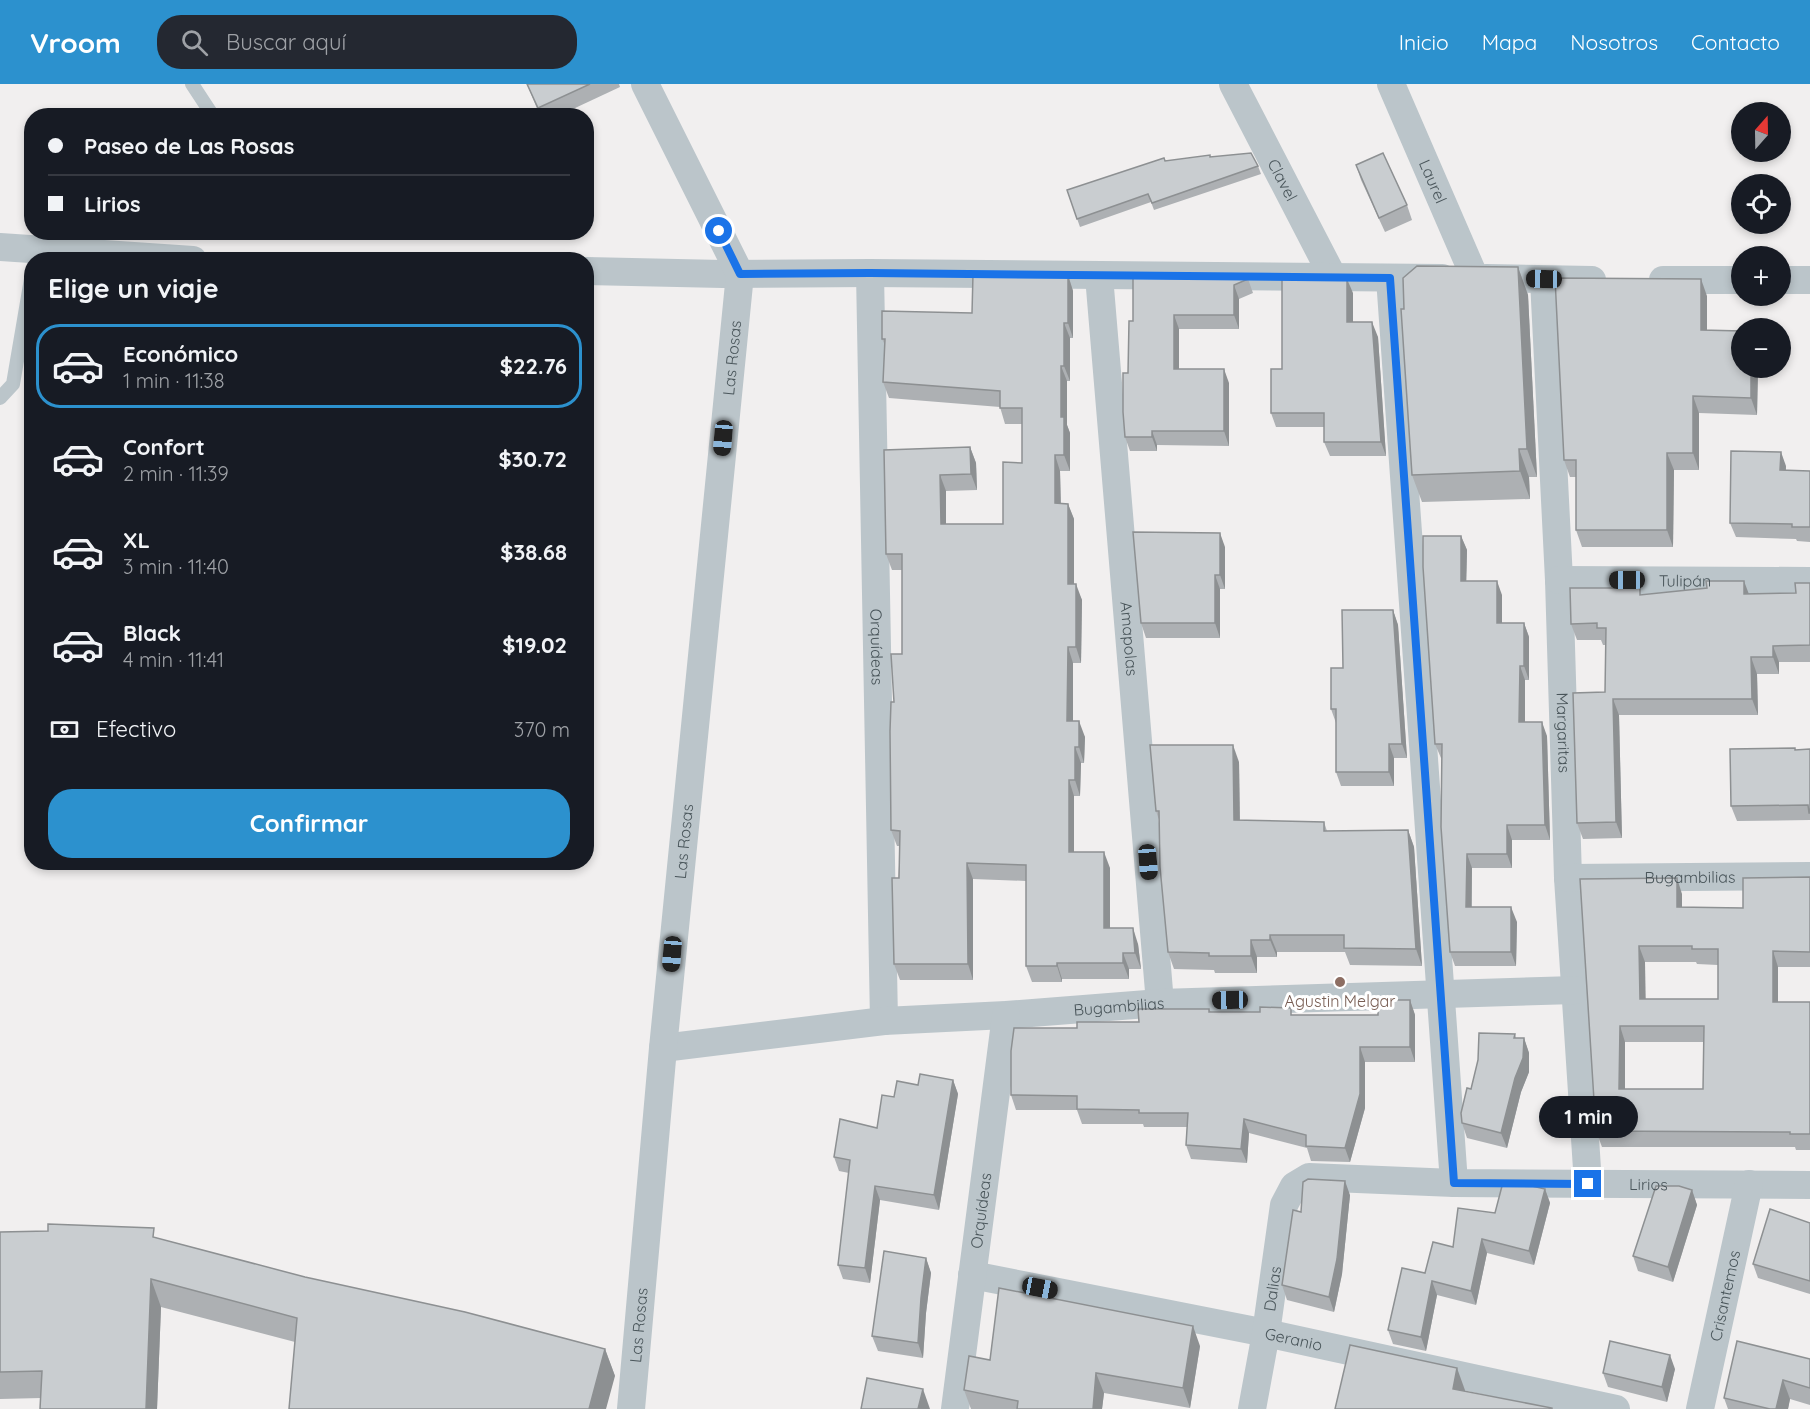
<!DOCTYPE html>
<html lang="es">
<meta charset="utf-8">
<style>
:root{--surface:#171b24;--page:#242831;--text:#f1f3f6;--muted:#9ea1a6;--line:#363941;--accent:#2c91ce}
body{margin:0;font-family:Quicksand,sans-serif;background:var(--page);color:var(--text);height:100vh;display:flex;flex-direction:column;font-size:22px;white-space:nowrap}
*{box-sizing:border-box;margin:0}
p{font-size:20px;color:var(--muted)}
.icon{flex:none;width:33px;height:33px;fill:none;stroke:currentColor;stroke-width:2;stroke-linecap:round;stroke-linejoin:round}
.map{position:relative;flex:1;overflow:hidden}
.panel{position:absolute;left:24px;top:168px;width:570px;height:618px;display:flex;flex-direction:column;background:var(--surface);border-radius:24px;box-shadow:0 3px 9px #0003}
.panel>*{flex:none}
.hud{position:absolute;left:24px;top:24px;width:570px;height:132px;border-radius:24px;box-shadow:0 3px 9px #0003;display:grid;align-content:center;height:132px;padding:0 24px;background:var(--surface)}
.needle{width:39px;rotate:20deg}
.tools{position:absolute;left:1731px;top:18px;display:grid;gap:12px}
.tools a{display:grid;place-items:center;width:60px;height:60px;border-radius:50%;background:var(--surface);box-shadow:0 3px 9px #0003;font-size:30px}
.end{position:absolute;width:27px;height:27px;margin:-14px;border:8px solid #1a73e8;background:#fff;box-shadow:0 0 0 3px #fff}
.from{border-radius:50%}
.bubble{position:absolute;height:42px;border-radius:21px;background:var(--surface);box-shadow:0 3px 9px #0003;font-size:20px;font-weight:700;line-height:42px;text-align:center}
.car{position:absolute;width:18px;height:36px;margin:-18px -9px;border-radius:8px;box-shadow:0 0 4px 2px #0007;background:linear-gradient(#222 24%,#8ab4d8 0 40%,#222 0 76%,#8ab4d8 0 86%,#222 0)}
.hud b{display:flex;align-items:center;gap:21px;height:57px;font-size:22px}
.hud b+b{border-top:2px solid var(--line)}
.hud i{width:15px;height:15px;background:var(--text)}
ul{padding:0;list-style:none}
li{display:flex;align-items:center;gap:18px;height:84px;margin:0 12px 9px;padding:0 12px;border:3px solid transparent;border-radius:24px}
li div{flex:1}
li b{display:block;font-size:22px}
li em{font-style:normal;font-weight:700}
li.selected{border-color:var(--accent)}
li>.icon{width:54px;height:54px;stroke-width:1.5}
h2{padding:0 24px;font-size:27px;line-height:72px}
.pay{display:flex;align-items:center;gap:15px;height:66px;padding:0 24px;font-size:22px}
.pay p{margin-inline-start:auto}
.primary-button{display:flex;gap:12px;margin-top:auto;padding:12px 24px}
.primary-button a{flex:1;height:69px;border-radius:24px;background:var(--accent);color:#fff;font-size:24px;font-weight:700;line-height:69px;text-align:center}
header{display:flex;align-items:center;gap:36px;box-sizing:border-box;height:84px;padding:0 30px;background:var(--accent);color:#fff}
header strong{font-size:28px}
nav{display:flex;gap:33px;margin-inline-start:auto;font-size:21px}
.search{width:420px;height:54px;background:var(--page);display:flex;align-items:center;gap:15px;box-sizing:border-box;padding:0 21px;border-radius:24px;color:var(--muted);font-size:22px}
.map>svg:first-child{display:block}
</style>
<header>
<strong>Vroom</strong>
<div class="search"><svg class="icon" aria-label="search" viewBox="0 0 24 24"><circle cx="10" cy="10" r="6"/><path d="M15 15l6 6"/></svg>Buscar aquí</div>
<nav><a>Inicio</a><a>Mapa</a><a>Nosotros</a><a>Contacto</a></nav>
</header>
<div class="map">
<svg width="1810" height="1325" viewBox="0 0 1810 1325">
<rect width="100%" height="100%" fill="#f1efef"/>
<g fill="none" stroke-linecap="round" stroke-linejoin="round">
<g stroke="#bbc5ca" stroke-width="14">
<path d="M192,0l21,32"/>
<path d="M0,314l13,-14 19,-111"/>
</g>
<g stroke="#bbc5ca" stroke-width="28">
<path id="s1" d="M1233,0l100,193"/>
<path id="s2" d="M1391,0l84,194"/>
<path d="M0,163l193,13"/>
<path d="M586,187l137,3 147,-1 572,5"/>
<path id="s3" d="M870,189l14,748"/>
<path id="s4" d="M1099,192l61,727"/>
<path d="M1390,194l64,905"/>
<path d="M1486,194l106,2"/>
<path id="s5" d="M1544,196l15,300 9,298 20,306"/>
<path d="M1663,196h79"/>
<path d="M1780,196h30"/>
<path id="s6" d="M1559,496l251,1"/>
<path id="s7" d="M1568,794l242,-2"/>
<path id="s8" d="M663,964l221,-27 122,-6 154,-12 415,-13"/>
<path id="s9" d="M972,1191l294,58 350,76"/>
<path id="s10" d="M631,1325l32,-361 77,-774 -95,-190"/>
<path id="s11" d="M955,1325l51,-394"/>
<path id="s12" d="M1252,1325l14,-76 18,-128 10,-19 15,-9 145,6 356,2"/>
<path id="s13" d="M1700,1325l49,-225"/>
</g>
</g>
<g fill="#adb0b3" fill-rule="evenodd">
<path d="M527,0h92l1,3 -62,29h-18z"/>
<path d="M1211,73l47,9 3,8 -107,36 -3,-8 -71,25 -13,-37 98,-29z"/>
<path d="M1356,81l51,40 5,15 -27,12 -24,-52z"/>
<path d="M1518,183l10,28 9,182h-8l1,22 -108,3 -10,-27 -8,-166z"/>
<path d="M1068,191l5,16v47h-3v43h-3v44l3,8v38h-10l1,32 7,1 6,15v65l8,16 -1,63h-8v58l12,16 -1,26h-3l-1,33h-6v56l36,16v60l28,16 3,25h-12v10h-67v3h-30l-6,-16v-85l-53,-2v101h-73l-6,-16 6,-118h-3l-6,-16 3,-128 8,-48v-84h-10l-6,-16 -2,-104 86,-3 6,16 1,27 -31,1v33h57l19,-61v-39h-17l-5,-17 -111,-9 -6,-16 2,-37 -3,-6 90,-26z"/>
<path d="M1248,195l5,14 -14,6v30h-60v40l50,14v63l-72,-1v6h-27l-5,-14 3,-64 5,-52z"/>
<path d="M1353,209v29l25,15 8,119h-56l-6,-14v-15h-48l-5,-14 11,-44z"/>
<path d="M1707,212v34l35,38h16l-1,47 -58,-2v57h-25l-1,77h-91l-6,-17v-53h-6l-6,-17z"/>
<path d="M1786,382v5h24v71l-13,-1 -1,-2 -60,-2 -6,-14z"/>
<path d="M1461,452l6,14 -1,31 36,14v28h22l5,14v43h-4v42l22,14 3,104h-38v28h-40v39l45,15 -1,44h-61l-5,-14 -8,-194h-1l-6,-14z"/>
<path d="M1225,463v42h-5v49h-74l-5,-15z"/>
<path d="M1810,499v79h-31v12h-22l1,41h-139l3,123 -39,1 -6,-16 28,-131 1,-47h-3l-2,-5h-24l-6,-16 71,-29 154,-2z"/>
<path d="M1393,526l5,15 9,133h-13v28h-53l-5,-14v-49l-5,-14 12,-41z"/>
<path d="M1810,665v71l-73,1 -6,-15 65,-56z"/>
<path d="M1239,678l1,59 84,1 3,9 81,-1 6,17 8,119 -72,-1 -5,-13h-68v5h-20v16h-42l-1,-3 -40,-1 -6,-17 -9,-132 -3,-9z"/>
<path d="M1810,793v90h-32v35h32v148h-14l-1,-3h-193l-6,-16 2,-9 -3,-6 -15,-237 102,15v13l61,1zM1645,878h51l1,2 21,1v34h-73zM1625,958h79l-1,47h-78z"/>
<path d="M1410,916l5,15v47h-50v46l-15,54 -39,-1 -4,-13 -58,-15 -2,30 -56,-4 -5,-14 1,-18h-43l-1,-3h-61l-5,-14h-61l-5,-15 66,-67 62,-6 70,-13 2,3 83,3h84z"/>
<path d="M1515,950l1,4h8l5,15v19l-8,20 -14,56 -40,-10 -5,-15 9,-34z"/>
<path d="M953,996l5,14 -19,116 -59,-10 -10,83 -27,-4 -5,-14 11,-92 -10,-2 -5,-14 43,-29 41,-43z"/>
<path d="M1545,1105l5,14 -16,62 -47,-12 -11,52 -39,-10 -11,56 -33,-7 -5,-14 37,-57 28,-26 42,-34z"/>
<path d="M1692,1106l5,15 -24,77 -35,-11 -5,-15z"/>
<path d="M1350,1111l-8,79 -8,38 -47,-12 -5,-15 19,-73z"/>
<path d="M1810,1139v71l-52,-16 -5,-14z"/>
<path d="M0,1148l157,6 148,39 300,72 10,27 -320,-34 -134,-35 -4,102h-117l1,-11 -41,1z"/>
<path d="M926,1174l5,15 -5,40 -3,45 -45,-7 -6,-15z"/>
<path d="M1200,1262l-10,62 -86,-15 -2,16h-131l-7,-19 26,-30z"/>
<path d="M1810,1275v46l-20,-6 -2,10h-60l-4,-11z"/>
<path d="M1675,1285l-8,33 -59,-15 -5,-14z"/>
</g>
<g fill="#8d9092">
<path d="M1518,183l10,28 9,182 -10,-28z"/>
<path d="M1068,191l5,16v47l-5,-15z"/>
<path d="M1347,195l6,14v44l-6,-15z"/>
<path d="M1701,195l6,17v51l-6,-17z"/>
<path d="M1234,201l5,14v30l-5,-14z"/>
<path d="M1174,231l5,14v54l-5,-14z"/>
<path d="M1372,238l6,15 8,119 -5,-14z"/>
<path d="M1064,239l6,15v43l-6,-15z"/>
<path d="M1061,282l6,15v44l3,8v38l-6,-16 -3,-38z"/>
<path d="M1751,284h7l-1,47 -6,-17z"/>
<path d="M1224,285l5,14v63l-5,-15z"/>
<path d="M1693,312l6,17v57l-6,-17z"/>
<path d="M1152,347l5,14v6l-5,-14z"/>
<path d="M970,363l6,16 1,27 -6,-16z"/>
<path d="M1519,365l10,28 1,22 -10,-28z"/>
<path d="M1781,368l5,14 -1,19 -5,-15z"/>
<path d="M1667,369l7,17 -1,77 -6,-17z"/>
<path d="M1055,371l5,16 1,48 -6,-16z"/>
<path d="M940,391l6,16v49l-5,-16z"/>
<path d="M1068,420l6,15v81l-6,-16z"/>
<path d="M1220,449l5,14v42l-5,-14z"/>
<path d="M1461,452l6,14 -1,45 -5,-14z"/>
<path d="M1215,491l5,14v49l-5,-15z"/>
<path d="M1497,497l5,14v42l-5,-14z"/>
<path d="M1744,497l6,16 -6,-3z"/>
<path d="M1076,500l6,16 -1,63 -5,-16z"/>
<path d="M1393,526l5,15 9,133 -5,-14z"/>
<path d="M1524,539l5,14v43l-5,-14z"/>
<path d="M1773,562l6,16v12l-6,-17z"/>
<path d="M1068,563l5,16v74l-6,-16z"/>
<path d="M1751,573l6,17 1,41 -6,-16z"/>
<path d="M1520,582l5,14v56l-6,-14z"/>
<path d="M1613,615l6,16 3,123 -6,-16z"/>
<path d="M1079,637l6,16 -1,26 -5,-16z"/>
<path d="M1542,638l5,14 3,104 -5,-15z"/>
<path d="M1389,660l5,14v28l-5,-14z"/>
<path d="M1233,661l6,17 1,75 -6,-17z"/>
<path d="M1075,663l6,16 -1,33 -5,-16z"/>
<path d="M1069,696l5,16v72l-5,-16z"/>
<path d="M1507,741l5,15v28l-5,-14z"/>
<path d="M1408,746l6,17 8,119 -6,-17z"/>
<path d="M1104,768l6,16v76l-6,-16z"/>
<path d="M1467,770l5,14 -1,54 -5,-15z"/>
<path d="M967,779l6,16v101l-5,-16z"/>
<path d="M1677,794l5,16v29l-5,-16z"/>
<path d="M1511,823l6,15 -1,44 -5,-14z"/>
<path d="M1133,844l5,16 3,25 -6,-16z"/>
<path d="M1270,851l7,17v5l-7,-17z"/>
<path d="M1251,856l6,17v16l-6,-17z"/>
<path d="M1639,862l6,16 1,53 -6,-16z"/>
<path d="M1773,867l5,16v51l-5,-16z"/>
<path d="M1123,869l6,16v10l-6,-16z"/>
<path d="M1057,879l5,16v3l-5,-16z"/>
<path d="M1410,916l5,15v47l-5,-15z"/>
<path d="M1620,942l5,16v62l-6,-15z"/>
<path d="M1524,954l5,15v19l-8,20 -14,56 -6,-15z"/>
<path d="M1360,963l5,15v46l-15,54 -5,-14z"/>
<path d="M953,996l5,14 -19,116 -5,-15z"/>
<path d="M1244,1035l5,14 -2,30 -6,-14z"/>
<path d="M1345,1097l5,14 -8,79 -8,38 -5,-15z"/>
<path d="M875,1102l5,14 -10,83 -5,-15z"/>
<path d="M1545,1105l5,14 -16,62 -5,-14z"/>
<path d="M1692,1106l5,15 -24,77 -5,-15z"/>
<path d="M1482,1155l5,14 -11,52 -5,-14z"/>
<path d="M926,1174l5,15 -5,40 -3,45 -5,-15 3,-45z"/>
<path d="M151,1195l10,28 -4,102h-11z"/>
<path d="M1432,1197l5,14 -11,56 -5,-14z"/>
<path d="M1193,1242l7,20 -10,62 -7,-20z"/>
<path d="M605,1265l10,27 -9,33h-17z"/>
<path d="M1670,1271l5,14 -8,33 -5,-15z"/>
<path d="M1457,1284l9,25 -13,-4z"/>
<path d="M1096,1289l8,20 -2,16h-9z"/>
<path d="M1783,1296l7,19 -2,10h-12z"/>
<path d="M923,1305l7,20h-12z"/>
</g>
<g fill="#c9cdd0" stroke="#8d9092" stroke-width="1.5" fill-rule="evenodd">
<path d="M527,0h63l-52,24z"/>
<path d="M1251,69l7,13 -106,37 -4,-9 -71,25 -10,-29 97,-32 1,3 45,-6v2z"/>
<path d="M1383,69l24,52 -28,13 -23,-53z"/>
<path d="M1417,182l101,1 9,182h-8l1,22 -108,4 -11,-166h3l-1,-31z"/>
<path d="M973,190l95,1v48h-4v43h-3v51h3v38h-9v48l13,1v80h8v63h-8l-1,74h12v26h-4v33h-6v72h35v76h29l2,25h-12v10h-66v3h-31v-101l-59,-2 1,101h-74l-2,-86h7l1,-47 -9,-1 -1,-99 1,-29h3l-3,-48h11v-100h-16l-2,-104 86,-3 1,27 -31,1 1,49h62v-62l19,1v-55h-22v-17l-117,-9 2,-43h-3v-28l90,2z"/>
<path d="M1133,194l115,1 -14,6v30h-60v54h50v62h-72v6h-27l-2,-25v-39h5l1,-52h4z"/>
<path d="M1282,194l65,1v43h25l9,120h-57v-29h-53v-44h11z"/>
<path d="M1555,194l146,1v51l41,1v37h9v30l-58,-2v57h-26v77h-91v-70h-12z"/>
<path d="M1731,367l50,1 -1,18 30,1v56h-18v-3l-62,-1z"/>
<path d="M1133,448l87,1v42h-5v48h-74z"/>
<path d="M1423,452h38v45h36v42h27v43h-4l-1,56h23l3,103h-38v29h-40l-1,53h45v45h-61l-9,-125 1,-83h-7l-12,-177z"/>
<path d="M1706,497h38v13l52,-1 -1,-10h15v62l-37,1v11h-22l1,42h-139l3,123 -39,1 -4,-130 32,-1 1,-64h-9v-5l-26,1 -1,-36h70v7l67,-7z"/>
<path d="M1342,526h51l9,134h-13v28h-53v-63h-5v-41h12z"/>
<path d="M1150,661h83l1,75 90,2v9l84,-1 8,119 -72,-1v-13h-74v5h-19v16h-42v-3l-41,-1 -8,-85 -1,-56h-3z"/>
<path d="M1795,664v2l15,-1v64h-1l-1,-8 -77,1 -1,-57z"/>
<path d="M1810,793v75l-37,-1v51h37v132h-20v-2l-194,-1 2,-15h-3l-15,-237 97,-1v29l66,1v-30zM1639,862h53v3h26v50h-78zM1620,942h84l-1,63h-84z"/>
<path d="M1378,916h32v47h-50v47l-15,54 -39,-2v-11l-62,-16 -3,30 -55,-4 2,-32h-49v-3l-62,-1v-13l-66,-1v-44l3,-23h63v-6h62l-1,-13h71v3h51v-5l31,1v7h87z"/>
<path d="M1479,949l36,1 -1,4h10l-1,20 -8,20 -14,55 -39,-10 -1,-10 6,-25 4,1 7,-29z"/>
<path d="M920,990l33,6 -19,115 -59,-9 -10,82 -27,-3 12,-105 -16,-3 6,-38 37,9 5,-33 12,2 3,-16 21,4z"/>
<path d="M1308,1095l37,2 -8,78 -8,38 -47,-12 11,-75 8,2 2,-30z"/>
<path d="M1502,1102h30l13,3 -16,62 -47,-12 -11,52 -39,-10 -11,56 -33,-7 14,-62 23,5 8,-31 20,5 5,-39 37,5z"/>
<path d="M1656,1102h23l13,4 -24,77 -35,-11z"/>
<path d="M1770,1125l40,14v58l-57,-17z"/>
<path d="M48,1140l106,4 -1,9 152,40 160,35 140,37 -16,60h-300l8,-91 -146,-39 -5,130h-106l2,-38 -42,1v-140l48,-1z"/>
<path d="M884,1167l42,7 -5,40 -3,45 -46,-7z"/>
<path d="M999,1204l194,38 -10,62 -87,-15 -3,36h-76l1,-8 -54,-11 5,-34 21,4z"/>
<path d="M1610,1257l60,14 -8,32 -59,-14z"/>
<path d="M1737,1257l73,18v29l-27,-8 -7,29h-6l-46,-11z"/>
<path d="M1350,1261l107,23 -4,21 99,19v1h-217z"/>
<path d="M867,1294l56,11 -5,20h-57z"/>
</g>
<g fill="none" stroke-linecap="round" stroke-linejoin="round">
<path stroke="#1a73e8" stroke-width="8" d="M719,147l21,43 130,-1 520,5 64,905 134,1"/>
</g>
<circle fill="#8d6e63" stroke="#fff" stroke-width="2" cx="1340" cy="898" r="6"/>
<g text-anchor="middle" stroke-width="6" stroke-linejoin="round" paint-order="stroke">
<g font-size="16" fill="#49555a" stroke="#fff">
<text dy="6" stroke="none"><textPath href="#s1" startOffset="108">Clavel</textPath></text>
<text dy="6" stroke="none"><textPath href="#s2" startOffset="106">Laurel</textPath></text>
<text dy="6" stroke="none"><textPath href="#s10" startOffset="1056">Las Rosas</textPath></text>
<text dy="6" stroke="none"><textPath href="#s6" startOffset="126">Tulipán</textPath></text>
<text dy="6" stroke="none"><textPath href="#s4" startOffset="364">Amapolas</textPath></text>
<text dy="6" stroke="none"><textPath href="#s3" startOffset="374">Orquídeas</textPath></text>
<text dy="6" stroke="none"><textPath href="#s5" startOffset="453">Margaritas</textPath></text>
<text dy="6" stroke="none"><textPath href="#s10" startOffset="570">Las Rosas</textPath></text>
<text dy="6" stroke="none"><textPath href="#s7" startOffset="122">Bugambilias</textPath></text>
<text dy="6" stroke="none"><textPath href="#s8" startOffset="458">Bugambilias</textPath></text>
<text dy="6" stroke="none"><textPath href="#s12" startOffset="585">Lirios</textPath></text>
<text dy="6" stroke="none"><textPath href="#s11" startOffset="200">Orquídeas</textPath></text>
<text dy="6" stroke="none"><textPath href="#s12" startOffset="122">Dalias</textPath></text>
<text dy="6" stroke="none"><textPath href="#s13" startOffset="116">Crisantemos</textPath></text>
<text dy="6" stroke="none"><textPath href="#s10" startOffset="84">Las Rosas</textPath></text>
<text dy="6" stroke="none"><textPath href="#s9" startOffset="328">Geranio</textPath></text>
</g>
<g font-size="16" fill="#785e54" stroke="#fff">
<text x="1340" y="923">Agustin Melgar</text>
</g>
</g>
</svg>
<div class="tools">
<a><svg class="needle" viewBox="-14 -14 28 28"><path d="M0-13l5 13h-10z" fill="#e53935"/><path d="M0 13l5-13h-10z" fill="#9ea1a6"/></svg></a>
<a><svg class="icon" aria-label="locate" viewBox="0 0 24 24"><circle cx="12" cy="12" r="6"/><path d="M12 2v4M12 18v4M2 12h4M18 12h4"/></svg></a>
<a>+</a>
<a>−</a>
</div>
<i class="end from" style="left:719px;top:147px"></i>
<i class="end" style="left:1588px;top:1100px"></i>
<div class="bubble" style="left:1539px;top:1012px;width:99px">1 min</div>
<i class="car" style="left:1544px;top:195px;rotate:271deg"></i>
<i class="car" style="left:723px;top:354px;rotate:185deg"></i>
<i class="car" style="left:1627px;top:496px;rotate:270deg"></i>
<i class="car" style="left:1148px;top:778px;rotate:175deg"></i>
<i class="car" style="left:672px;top:870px;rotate:185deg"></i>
<i class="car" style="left:1230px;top:916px;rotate:269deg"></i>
<i class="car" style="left:1040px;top:1204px;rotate:101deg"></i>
<div class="hud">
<b><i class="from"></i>Paseo de Las Rosas</b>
<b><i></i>Lirios</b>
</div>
<section class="panel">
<h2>Elige un viaje</h2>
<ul>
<li class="selected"><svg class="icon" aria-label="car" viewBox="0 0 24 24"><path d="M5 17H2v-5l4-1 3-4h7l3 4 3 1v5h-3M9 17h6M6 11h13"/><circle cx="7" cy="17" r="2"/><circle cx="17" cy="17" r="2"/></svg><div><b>Económico</b><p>1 min · 11:38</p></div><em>$22.76</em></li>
<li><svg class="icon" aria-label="car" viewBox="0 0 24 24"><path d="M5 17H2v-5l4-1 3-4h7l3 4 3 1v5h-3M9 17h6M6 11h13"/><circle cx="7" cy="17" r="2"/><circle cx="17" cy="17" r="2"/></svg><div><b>Confort</b><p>2 min · 11:39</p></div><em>$30.72</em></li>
<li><svg class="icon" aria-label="car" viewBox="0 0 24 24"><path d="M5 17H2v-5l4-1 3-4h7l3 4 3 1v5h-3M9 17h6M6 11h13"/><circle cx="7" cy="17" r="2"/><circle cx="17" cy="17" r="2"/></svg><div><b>XL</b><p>3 min · 11:40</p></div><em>$38.68</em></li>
<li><svg class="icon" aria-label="car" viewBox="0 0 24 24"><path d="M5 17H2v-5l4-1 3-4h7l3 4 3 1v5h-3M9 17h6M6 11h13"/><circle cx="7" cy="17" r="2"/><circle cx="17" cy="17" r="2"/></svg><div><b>Black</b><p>4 min · 11:41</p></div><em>$19.02</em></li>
</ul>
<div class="pay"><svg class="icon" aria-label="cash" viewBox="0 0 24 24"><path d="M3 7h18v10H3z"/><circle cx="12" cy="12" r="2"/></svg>Efectivo<p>370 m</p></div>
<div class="primary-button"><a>Confirmar</a></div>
</section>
</div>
